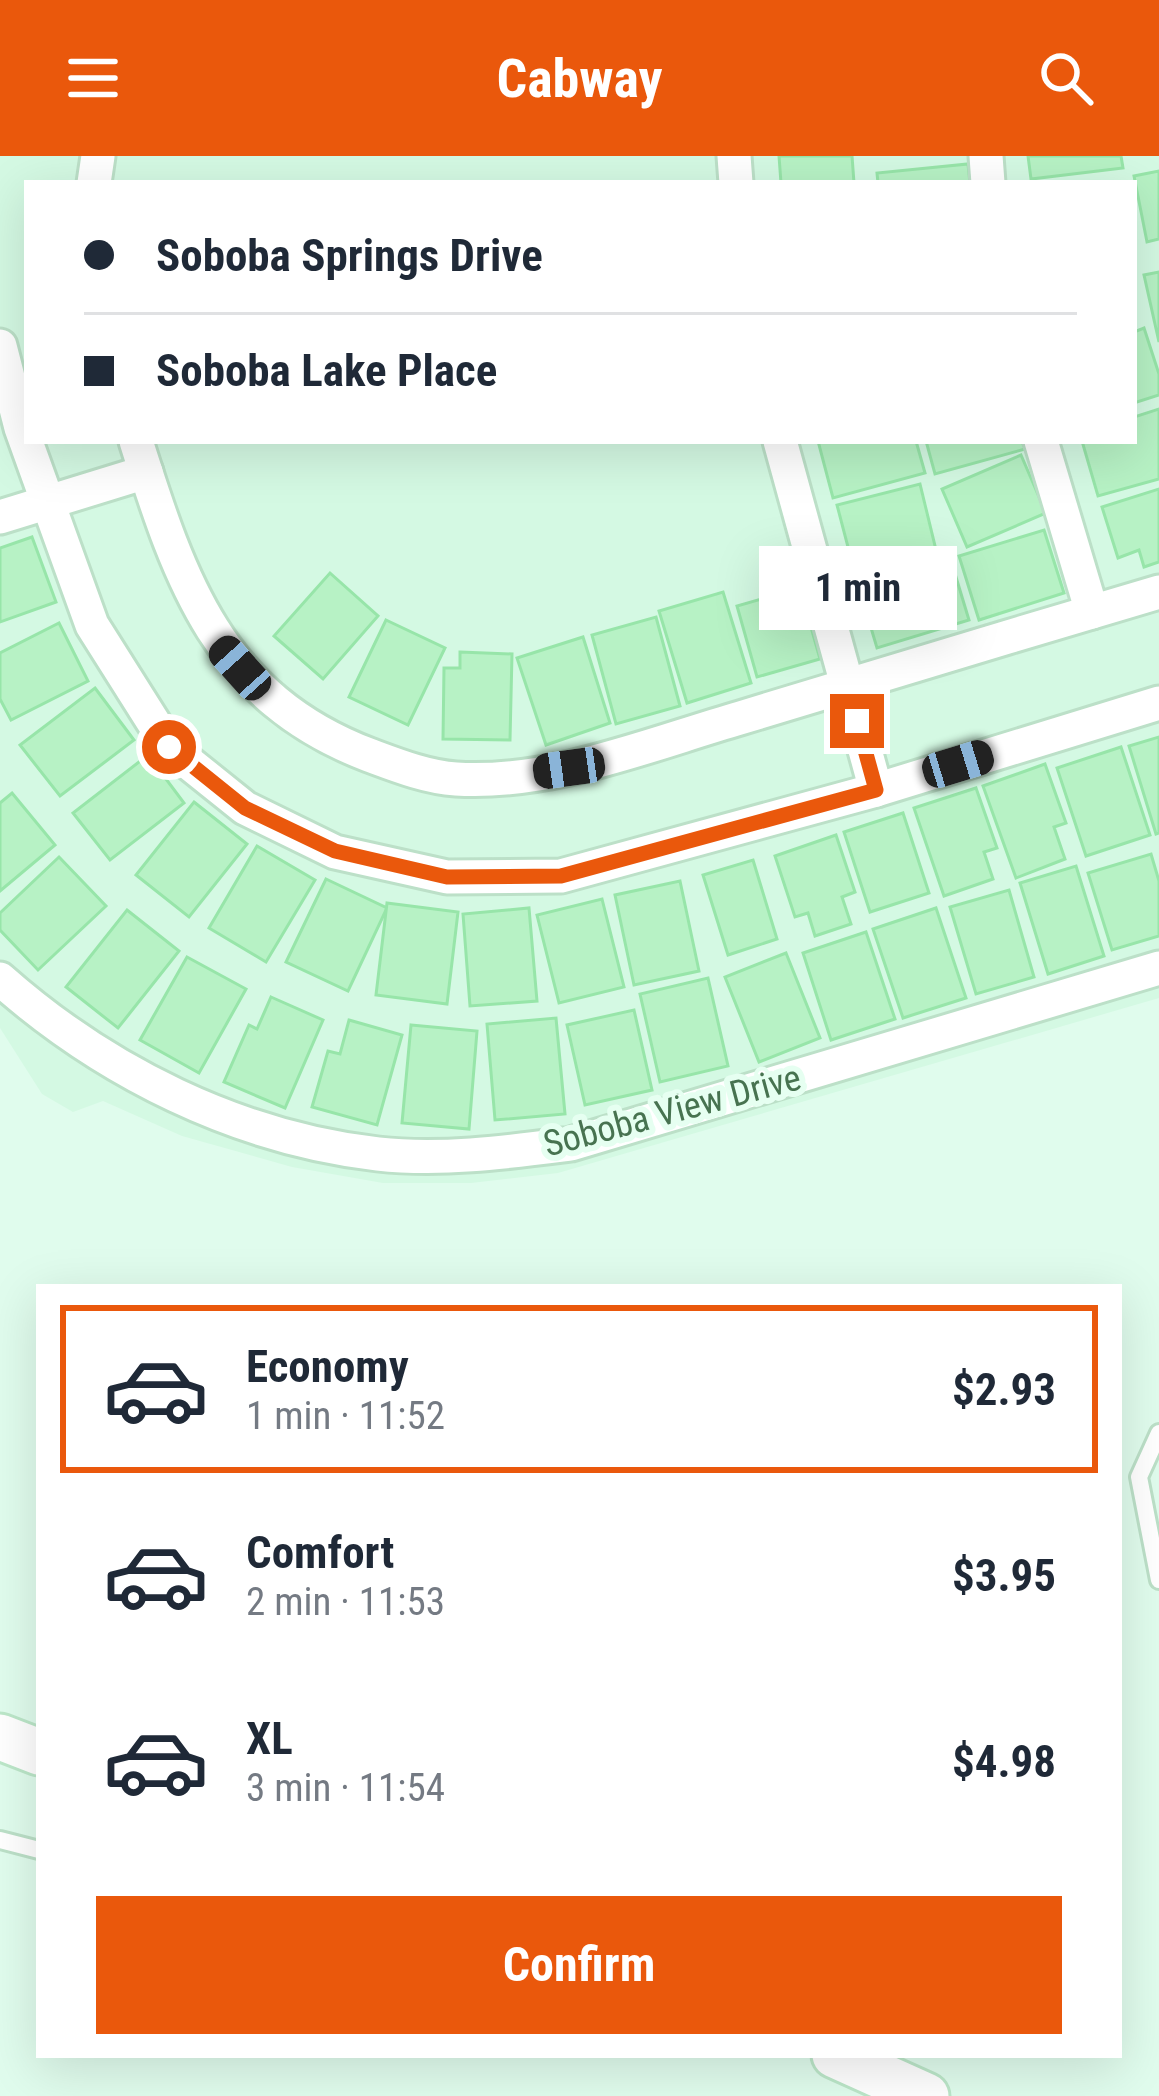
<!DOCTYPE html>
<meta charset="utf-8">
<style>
:root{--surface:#fff;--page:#f6f6f7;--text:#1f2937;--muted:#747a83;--line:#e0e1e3;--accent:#ea580c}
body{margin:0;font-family:"Roboto Condensed",sans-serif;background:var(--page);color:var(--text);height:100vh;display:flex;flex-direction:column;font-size:45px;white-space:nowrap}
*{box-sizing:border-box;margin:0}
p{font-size:39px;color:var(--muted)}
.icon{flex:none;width:66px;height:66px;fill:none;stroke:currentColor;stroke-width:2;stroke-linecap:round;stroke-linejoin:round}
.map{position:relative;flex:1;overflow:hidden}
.panel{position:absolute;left:36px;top:1128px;width:1086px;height:774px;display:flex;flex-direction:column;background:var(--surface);border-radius:0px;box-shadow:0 12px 48px #0002}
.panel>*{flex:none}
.banner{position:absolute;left:24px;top:24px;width:1113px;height:264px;border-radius:0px;box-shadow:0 12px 48px #0002;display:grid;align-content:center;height:264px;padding:0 60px;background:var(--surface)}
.end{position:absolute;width:54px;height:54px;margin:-27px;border:15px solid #ea580c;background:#fff;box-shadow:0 0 0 6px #fff}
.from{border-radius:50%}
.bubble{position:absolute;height:84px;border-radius:0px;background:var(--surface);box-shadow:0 12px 48px #0002;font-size:39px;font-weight:700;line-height:84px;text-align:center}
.car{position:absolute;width:36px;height:72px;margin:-36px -18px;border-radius:15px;box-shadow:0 0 9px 3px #0007;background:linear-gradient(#222 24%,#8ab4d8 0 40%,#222 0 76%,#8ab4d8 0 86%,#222 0)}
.banner b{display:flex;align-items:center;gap:42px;height:114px;font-size:45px}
.banner b+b{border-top:3px solid var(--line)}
.banner i{width:30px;height:30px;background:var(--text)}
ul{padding:21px 0 0;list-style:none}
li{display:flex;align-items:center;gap:36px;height:168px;margin:0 24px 18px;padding:0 36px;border:6px solid transparent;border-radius:0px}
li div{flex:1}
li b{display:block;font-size:45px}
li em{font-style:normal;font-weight:700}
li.selected{border-color:var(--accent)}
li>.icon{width:108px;height:108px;stroke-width:1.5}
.action{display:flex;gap:24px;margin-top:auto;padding:24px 60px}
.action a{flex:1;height:138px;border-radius:0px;background:var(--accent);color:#fff;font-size:48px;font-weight:700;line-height:138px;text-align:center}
header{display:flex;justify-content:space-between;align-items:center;height:156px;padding:0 60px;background:var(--accent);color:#fff;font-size:54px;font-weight:700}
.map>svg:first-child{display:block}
</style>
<header><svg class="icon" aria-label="menu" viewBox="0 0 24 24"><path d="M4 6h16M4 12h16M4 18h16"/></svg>Cabway<svg class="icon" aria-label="search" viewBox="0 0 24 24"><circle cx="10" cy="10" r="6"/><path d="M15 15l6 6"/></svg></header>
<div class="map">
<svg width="1159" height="1940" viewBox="0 0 1159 1940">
<rect width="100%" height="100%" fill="#e0fced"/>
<path fill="#d4f9e3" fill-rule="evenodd" d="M0,0h1159v842l-601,175 -87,10h-88l-91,-16 -110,-31 -79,-35 -30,11 -31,-18 -42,-66zM27,27h1107v258h-1107z"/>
<g fill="#b7f2c5" stroke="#97e5a9" stroke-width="3">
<path d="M779,0h73l2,27h-73z"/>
<path d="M1028,0h93l2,12 -92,11z"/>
<path d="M968,8l2,19h-92l-1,-10z"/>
<path d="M1159,15v68l-12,3 -13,-66z"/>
<path d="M1159,116v70l-15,-67z"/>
<path d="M1144,172l15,46v21l-25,8v-71z"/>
<path d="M1159,253v70l-61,17 -16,-55h52v-24z"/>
<path d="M818,285h98l9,32 -92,25z"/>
<path d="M926,285h96l3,8 -90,25z"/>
<path d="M1021,299l25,58 -79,34 -25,-58z"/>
<path d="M920,328l16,66 -82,20 -17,-65z"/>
<path d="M1159,333v73l-15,5 -5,-17 -21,8 -16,-51z"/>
<path d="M1044,374l20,63 -85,27 -20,-64z"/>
<path d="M32,381l24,65 -56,20v-74z"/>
<path d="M949,398l20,66 -92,28 -20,-67z"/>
<path d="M330,417l48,43 -55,63 -49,-43z"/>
<path d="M800,432l20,71 -63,18 -20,-71z"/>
<path d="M723,436l28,91 -64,20 -28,-92z"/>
<path d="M656,461l24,89 -64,18 -24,-89z"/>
<path d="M386,464l59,28 -37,77 -59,-28z"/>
<path d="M59,467l29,58 -77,39 -11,-21v-46z"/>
<path d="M583,481l27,86 -64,22 -29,-87z"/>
<path d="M460,496l52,2 -2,86 -67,-1 1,-71h16z"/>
<path d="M95,532l39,52 -74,56 -40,-51z"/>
<path d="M1159,581v96l-3,1 -27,-88z"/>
<path d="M1121,591l29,88 -64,21 -29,-88z"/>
<path d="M148,599l36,48 -74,57 -37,-47z"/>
<path d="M1045,608l21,59 -12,4 11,32 -49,19 -33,-92z"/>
<path d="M976,632l21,60 -13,4 9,27 -49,17 -30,-88z"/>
<path d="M12,637l43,52 -55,46v-88z"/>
<path d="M194,646l53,42 -58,73 -53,-42z"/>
<path d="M903,657l26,80 -59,19 -26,-80z"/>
<path d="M836,679l19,57 -13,5 9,27 -36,12 -7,-23 -13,4 -20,-61z"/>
<path d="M257,690l58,34 -49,82 -57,-34z"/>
<path d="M1151,698l8,27v55l-47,14 -24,-77z"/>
<path d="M59,701l47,49 -68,64 -38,-40v-17z"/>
<path d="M753,704l24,79 -49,16 -25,-80z"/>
<path d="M1076,710l28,90 -56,18 -28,-91z"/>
<path d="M326,723l61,29 -39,83 -62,-29z"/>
<path d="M680,725l19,90 -65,14 -19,-90z"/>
<path d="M1009,734l25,87 -58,17 -26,-87z"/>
<path d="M602,743l22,88 -65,16 -22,-88z"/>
<path d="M387,747l71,9 -11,92 -71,-9z"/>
<path d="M529,752l8,93 -67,5 -7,-92z"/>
<path d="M936,752l30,90 -63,20 -30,-89z"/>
<path d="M127,754l52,41 -61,77 -52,-41z"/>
<path d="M866,776l29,87 -64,21 -28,-87z"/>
<path d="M786,797l34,85 -61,24 -34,-85z"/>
<path d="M187,801l59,32 -47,84 -59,-33z"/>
<path d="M708,822l20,88 -68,16 -20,-88z"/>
<path d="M271,841l52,23 -38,88 -61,-26 25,-57 8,4z"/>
<path d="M634,854l18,80 -67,15 -18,-80z"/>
<path d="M556,862l9,96 -70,6 -8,-96z"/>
<path d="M349,864l53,15 -25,90 -65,-18 16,-56 12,3z"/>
<path d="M411,869l66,6 -8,98 -67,-6z"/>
</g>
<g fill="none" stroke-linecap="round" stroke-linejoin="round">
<defs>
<g id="lane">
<path d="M1159,1277l-20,44 20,103"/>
<path d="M0,1684l39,10"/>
</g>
<g id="street">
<path d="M734,0l2,27"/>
<path d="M986,0l2,27"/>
<path d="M94,27l4,-27"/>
<path d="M0,190l21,82 71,197 77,122 76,61 90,44 112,25 114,-1 315,-86 283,-87"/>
<path d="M136,285c44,140 83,257 233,314 27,10 57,22 87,24 96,6 194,-35 284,-61 140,-42 279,-85 419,-126"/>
<path d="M780,285l96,349"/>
<path d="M1041,285l51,171"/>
<path d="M0,361l146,-45"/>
<path d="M0,823c105,93 238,159 378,175 64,7 130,-2 193,-10l588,-176"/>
</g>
<g id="secondary">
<path d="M0,1581l39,15"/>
<path d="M835,1899l91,41"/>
</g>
</defs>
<use href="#lane" stroke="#bce0c8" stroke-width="22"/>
<use href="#street" stroke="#bce0c8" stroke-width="39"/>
<use href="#secondary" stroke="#bce7c9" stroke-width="51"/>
<use href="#lane" stroke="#fff" stroke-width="16"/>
<use href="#street" stroke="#fff" stroke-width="33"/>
<use href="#secondary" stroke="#fff" stroke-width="45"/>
</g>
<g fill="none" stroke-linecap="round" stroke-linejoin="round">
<path stroke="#ea580c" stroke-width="15" d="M169,591l76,61 90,43 112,26 114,-1 315,-86 -19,-69"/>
</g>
<g text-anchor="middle" stroke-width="12" stroke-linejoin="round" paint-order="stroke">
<g font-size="36" fill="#477350" stroke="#e6fff1">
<text transform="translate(672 954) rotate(-15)" y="13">Soboba View Drive</text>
</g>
</g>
</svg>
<i class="end from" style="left:169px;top:591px"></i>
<i class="end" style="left:857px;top:565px"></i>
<div class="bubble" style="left:759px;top:390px;width:198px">1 min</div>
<i class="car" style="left:240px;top:512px;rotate:318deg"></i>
<i class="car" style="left:958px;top:608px;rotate:73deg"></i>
<i class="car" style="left:569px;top:612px;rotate:262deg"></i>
<div class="banner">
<b><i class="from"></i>Soboba Springs Drive</b>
<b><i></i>Soboba Lake Place</b>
</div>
<section class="panel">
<ul>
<li class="selected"><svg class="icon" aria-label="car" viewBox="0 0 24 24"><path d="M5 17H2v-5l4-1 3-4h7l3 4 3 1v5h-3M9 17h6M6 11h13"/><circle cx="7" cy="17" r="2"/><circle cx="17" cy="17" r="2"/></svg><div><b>Economy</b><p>1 min · 11:52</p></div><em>$2.93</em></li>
<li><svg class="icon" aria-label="car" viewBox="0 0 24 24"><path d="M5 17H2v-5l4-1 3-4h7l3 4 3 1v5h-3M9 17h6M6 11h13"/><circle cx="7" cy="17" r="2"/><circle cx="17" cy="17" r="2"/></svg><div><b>Comfort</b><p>2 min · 11:53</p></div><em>$3.95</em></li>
<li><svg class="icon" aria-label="car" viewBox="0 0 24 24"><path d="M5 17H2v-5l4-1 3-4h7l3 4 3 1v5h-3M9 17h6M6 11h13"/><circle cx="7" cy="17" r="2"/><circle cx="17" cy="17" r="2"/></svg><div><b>XL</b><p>3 min · 11:54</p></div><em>$4.98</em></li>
</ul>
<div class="action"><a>Confirm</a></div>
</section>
</div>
